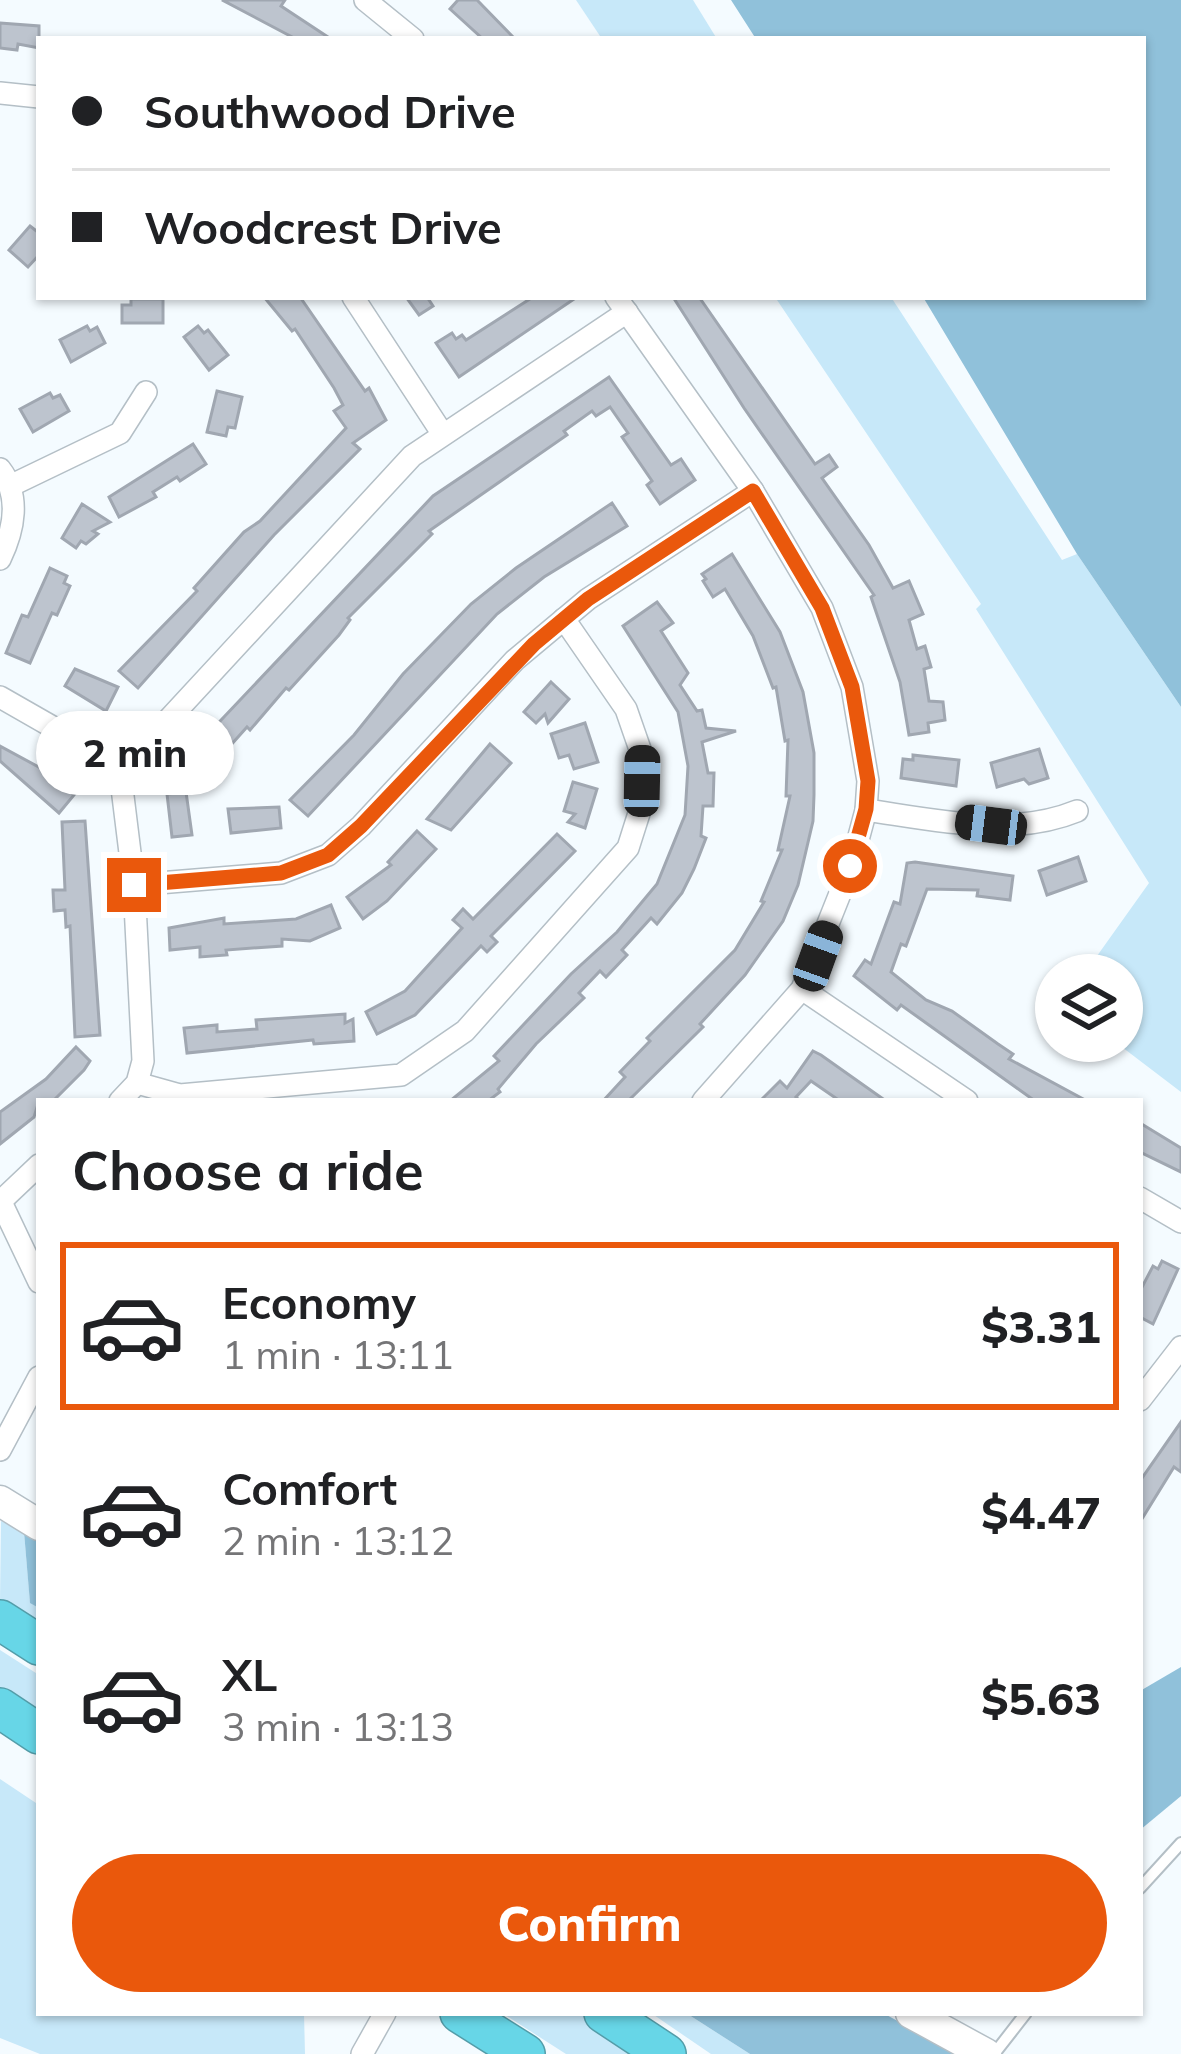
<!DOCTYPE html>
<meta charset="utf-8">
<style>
:root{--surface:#fff;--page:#f6f6f6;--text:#202124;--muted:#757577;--line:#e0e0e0;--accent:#ea580c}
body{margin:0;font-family:Mulish,sans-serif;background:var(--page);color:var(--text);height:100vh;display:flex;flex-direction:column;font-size:45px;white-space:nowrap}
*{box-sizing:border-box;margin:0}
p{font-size:39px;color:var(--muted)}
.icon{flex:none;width:66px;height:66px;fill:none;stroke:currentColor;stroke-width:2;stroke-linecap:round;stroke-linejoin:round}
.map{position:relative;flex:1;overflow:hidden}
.side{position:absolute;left:36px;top:1098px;width:1107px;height:918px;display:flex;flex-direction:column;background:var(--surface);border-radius:0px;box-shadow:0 3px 9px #0004}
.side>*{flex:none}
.guide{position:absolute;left:36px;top:36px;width:1110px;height:264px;border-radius:0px;box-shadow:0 3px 9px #0004;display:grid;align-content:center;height:264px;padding:0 36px;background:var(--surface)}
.buttons{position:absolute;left:1035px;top:954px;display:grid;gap:24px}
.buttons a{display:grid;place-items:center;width:108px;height:108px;border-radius:50%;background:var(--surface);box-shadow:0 3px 9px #0004;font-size:60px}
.end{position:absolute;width:54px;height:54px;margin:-27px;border:15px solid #ea580c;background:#fff;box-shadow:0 0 0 6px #fff}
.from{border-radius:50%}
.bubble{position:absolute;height:84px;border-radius:42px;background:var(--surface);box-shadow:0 3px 9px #0004;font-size:39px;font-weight:800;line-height:84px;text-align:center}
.car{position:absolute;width:36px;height:72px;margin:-36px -18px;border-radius:15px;box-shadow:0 0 9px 3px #0007;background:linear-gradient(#222 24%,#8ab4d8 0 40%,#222 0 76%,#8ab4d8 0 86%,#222 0)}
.guide b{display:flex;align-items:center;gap:42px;height:114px;font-size:45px}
.guide b+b{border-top:3px solid var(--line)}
.guide i{width:30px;height:30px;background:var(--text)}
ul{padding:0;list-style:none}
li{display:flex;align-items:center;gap:36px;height:168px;margin:0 24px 18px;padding:0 12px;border:6px solid transparent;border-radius:0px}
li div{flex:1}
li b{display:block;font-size:45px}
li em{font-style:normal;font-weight:800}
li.current{border-color:var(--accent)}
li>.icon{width:108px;height:108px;stroke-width:1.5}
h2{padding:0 36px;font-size:54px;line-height:144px}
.cta{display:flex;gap:24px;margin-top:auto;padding:24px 36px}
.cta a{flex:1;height:138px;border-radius:72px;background:var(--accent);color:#fff;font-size:48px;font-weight:800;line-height:138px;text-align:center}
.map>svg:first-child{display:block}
</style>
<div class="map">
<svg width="1181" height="2054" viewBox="0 0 1181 2054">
<rect width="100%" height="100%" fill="#f4fbff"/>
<g fill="#c7e8f9">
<path d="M576,0h117l24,39h-115z"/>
<path d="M775,297h116l171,263 15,-6 104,153v385l-67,-51h8v-66h-26l-4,-12 57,-80 -173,-274 5,-5z"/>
<path d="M1,1521l23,11 6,70 9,6v19l-39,-25z"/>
<path d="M0,1650l39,25v42l-39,-25z"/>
<path d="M0,1779l39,26v208h265l1,41h-265l-40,-16z"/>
<path d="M502,2013h80l64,41h-80z"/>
<path d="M651,2013h35l64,41h-39z"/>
</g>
<g fill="#90c1da">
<path d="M731,0h450v707l-104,-153 -154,-257h220v-258h-387z"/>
<path d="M24,1532l15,9v67l-9,-5z"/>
<path d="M1181,1667v129l-41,34v-139z"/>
<path d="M686,2013h197l75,41h-208z"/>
</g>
<g fill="#bdc4ce" stroke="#a0a7b1" stroke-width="3">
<path d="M222,0h63l-4,6 50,33h-35z"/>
<path d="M458,0h19l38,39h-32l-33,-30z"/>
<path d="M0,23l39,3v22l-21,-4 -1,6 -17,-2z"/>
<path d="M30,226l9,7v22l-11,12 -19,-17z"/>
<path d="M264,297h36l65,94 4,-3 17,32 -33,23 7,6 -86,86 -136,153 -19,-17 78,-80 -3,-3 50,-56 16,-11 86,-93 -12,-17 9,-6 -9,-17 -39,-59 -3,2z"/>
<path d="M406,297h21l6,9 -14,9z"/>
<path d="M533,297h44l-118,80 -23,-34 16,-10 4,6 6,-4 4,5z"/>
<path d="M673,297h26l116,167 14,-9 8,12 -15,11 47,67 24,43 16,-7 14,33 -14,6 8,29 8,-3 6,21 -7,2 5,32 14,1 2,18 -17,3 1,9 -20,3 -9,-53 -29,-85 3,-2 -130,-187z"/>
<path d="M131,299h32v24h-41v-18h9z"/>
<path d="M87,326l3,5 7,-4 8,16 -34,19 -11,-22z"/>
<path d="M198,326l6,7 4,-3 20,25 -19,15 -25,-33z"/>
<path d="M609,377l62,88 10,-6 14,21 -35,24 -13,-19 5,-4 -30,-44 6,-4 -18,-26 -14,9 -4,-5 -28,20 3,4 -138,96 3,3 -84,84 2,2 -11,15 -50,55 -3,-2 -36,42 -3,-3 -41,46 -18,-18 245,-259z"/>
<path d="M217,391l25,6 -7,31 -7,-1 -2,9 -19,-4z"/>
<path d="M50,393l3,5 7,-3 9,16 -36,21 -13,-23z"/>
<path d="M193,444l13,20 -26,17 -3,-4 -24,15 3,5 -37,20 -10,-20z"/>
<path d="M612,503l15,23 -83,51 -47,37 -189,202 -18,-16 64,-65 49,-61 68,-70 45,-36z"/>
<path d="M82,504l28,18 -17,9 5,3 -12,10 -5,-3 -5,7 -14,-10z"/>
<path d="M732,554l48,78 23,60 11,61v42l-1,26 -15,64 -15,36 -38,54 -45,49 3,3 -75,74h-25l22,-24 -5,-5 30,-31 -3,-3 88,-88 29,-48 -3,-1 21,-51h-4l12,-54h-4l2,-56 -3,1 -9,-54 -3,1 -20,-52 -28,-47 -12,8 -10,-16 3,-2 -4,-5z"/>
<path d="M50,568l17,8 -3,7 6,3 -13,29 -5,-2 -22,50 -24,-10 16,-38 6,2z"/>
<path d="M657,602l16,21 -12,8 27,42 -8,12 17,26 5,-1 4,18 30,3 -34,11 6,31h6l-1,33h-10l-2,30 5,2 -12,31 -12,24 -25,31 -6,-6 -29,32 5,5 -21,22 -6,-6 -21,22 5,5 -48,46 -38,45 2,3 -12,9h-38l49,-40 -5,-5 77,-82 46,-42 40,-48 28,-69 3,-49 -10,-54 -55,-86z"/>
<path d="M75,669l43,18 -12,24 -41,-25z"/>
<path d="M551,682l18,17 -21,24 -3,-9 -9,9 -12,-11z"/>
<path d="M585,723l13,39 -24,7 -5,-14 -10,3 -8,-24z"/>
<path d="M490,744l21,19 -60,67 -24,-11z"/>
<path d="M0,746l46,25 28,24 -15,18 -59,-52z"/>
<path d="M1039,749l9,29 -19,6 -5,-5 -27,8 -6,-24z"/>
<path d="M913,755l46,5 -3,26 -55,-8 2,-19 10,1z"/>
<path d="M573,782l24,7 -12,39 -17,-6 7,-8 -11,-3z"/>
<path d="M186,792l6,43 -20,2 -5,-43z"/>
<path d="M279,807l2,21 -50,5 -3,-24z"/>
<path d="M85,821l15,214 -25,2 -5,-111 -4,1 -1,-17 -11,1 -1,-21h12l-3,-68z"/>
<path d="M417,831l19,18 -49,52 -24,18 -16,-22 44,-32 -3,-3z"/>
<path d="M557,834l18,17 -84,85 6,6 -10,10 -6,-6 -66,69 -38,19 -11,-22 39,-21 57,-63 -9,-8 10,-11 10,10z"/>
<path d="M1078,857l8,24 -39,14 -8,-24z"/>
<path d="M915,862l98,14 -3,24 -33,-4 1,-6 -51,-1 -21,57 -5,-2 -10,28 35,28 26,11 46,33 15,10 -4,5 78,42h-52l-134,-96 -4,5 -43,-34 11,-16 6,4 23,-62 6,2 7,-41z"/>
<path d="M331,905l9,23 -30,13 -28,-2v7l-56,4 1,5 -27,2v-10l-30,3 -1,-22 55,-10v6l72,-5z"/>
<path d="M345,1014v9l8,-4 1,22 -40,3 -1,-4 -126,13 -3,-25 33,-3v7l40,-3 -1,-9z"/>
<path d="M76,1047l14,14 -6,9 -31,31h-14l-5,16 -34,27v-32l46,-33z"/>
<path d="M813,1051l8,4 65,46h-46l-29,-20 -15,16 4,4h-40l20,-20 7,7z"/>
<path d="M1140,1123l41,25v24l-41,-20z"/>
<path d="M1162,1261l16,8 -25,55 -13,-7v-26l13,-25 5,3z"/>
<path d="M1181,1422v50l-7,-5 -34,55v-41z"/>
</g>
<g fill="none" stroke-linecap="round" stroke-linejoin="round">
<defs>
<g id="lane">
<path d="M1140,1888l41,-45"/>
<path d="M994,2054l32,-41"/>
</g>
<g id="street">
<path d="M365,0l48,39"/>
<path d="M0,93l39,4"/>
<path d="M353,297l89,136"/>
<path d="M616,297l137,194 69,117 30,79 16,94 -2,29 -15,56 -49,123 -99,112"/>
<path d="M0,469c21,27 14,61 0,90"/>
<path d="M12,485l108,-52 26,-41"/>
<path d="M0,697l112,64 8,11 14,113 9,176 -6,22 -17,18"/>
<path d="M120,772l292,-316 215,-144"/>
<path d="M866,810c69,10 145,28 211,1"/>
<path d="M134,885l147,-12 47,-18 33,-29 154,-166 73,-61 165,-108"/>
<path d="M802,989l165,112"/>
<path d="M137,1083l43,12 221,-20 64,-44 163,-183 13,-41 1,-52 -16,-46 -62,-90"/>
<path d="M1140,1198l41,24"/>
<path d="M0,1200l39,82"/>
<path d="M1,1201l38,-36"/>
<path d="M1140,1400l41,-53"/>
<path d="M0,1450l39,-73"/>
<path d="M362,2054l23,-41"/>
</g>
<g id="secondary">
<path d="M0,1501l39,24"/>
<path d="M911,2013l75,41"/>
</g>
<g id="highway">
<path d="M0,1620l39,25"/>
<path d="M0,1708l39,26"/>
<path d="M460,2013l65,41"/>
<path d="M604,2013l62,41"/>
</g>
</defs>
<use href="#lane" stroke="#b4bfc6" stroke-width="14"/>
<use href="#street" stroke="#b4bfc6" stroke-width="24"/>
<use href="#secondary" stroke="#b4bfc6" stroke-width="33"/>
<use href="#highway" stroke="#549da9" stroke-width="42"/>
<use href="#lane" stroke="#fff" stroke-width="10"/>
<use href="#street" stroke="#fff" stroke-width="21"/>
<use href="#secondary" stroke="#fff" stroke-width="30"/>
<use href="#highway" stroke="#67d6e7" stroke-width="39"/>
</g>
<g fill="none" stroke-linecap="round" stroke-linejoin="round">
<path stroke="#ea580c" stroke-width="15" d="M134,885l147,-12 47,-18 33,-29 173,-182 54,-45 165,-108 69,117 30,79 16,94 -2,28 -16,57"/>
</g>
</svg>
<div class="buttons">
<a><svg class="icon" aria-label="layers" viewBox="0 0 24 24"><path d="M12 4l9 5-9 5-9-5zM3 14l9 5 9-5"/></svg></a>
</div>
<i class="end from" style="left:850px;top:866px"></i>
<i class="end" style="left:134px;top:885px"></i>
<div class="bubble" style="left:36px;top:711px;width:198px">2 min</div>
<i class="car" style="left:642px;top:781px;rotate:1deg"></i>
<i class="car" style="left:991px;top:825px;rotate:277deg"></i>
<i class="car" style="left:818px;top:956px;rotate:20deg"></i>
<div class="guide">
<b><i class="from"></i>Southwood Drive</b>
<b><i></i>Woodcrest Drive</b>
</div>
<section class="side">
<h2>Choose a ride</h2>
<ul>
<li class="current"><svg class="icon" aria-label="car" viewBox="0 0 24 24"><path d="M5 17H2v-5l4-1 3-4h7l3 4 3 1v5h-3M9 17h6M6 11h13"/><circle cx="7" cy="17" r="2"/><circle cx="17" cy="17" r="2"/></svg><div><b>Economy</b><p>1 min · 13:11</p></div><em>$3.31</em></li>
<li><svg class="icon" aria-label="car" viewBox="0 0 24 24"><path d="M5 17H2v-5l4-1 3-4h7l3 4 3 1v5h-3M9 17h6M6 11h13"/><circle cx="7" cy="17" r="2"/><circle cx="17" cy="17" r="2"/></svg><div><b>Comfort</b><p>2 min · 13:12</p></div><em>$4.47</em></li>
<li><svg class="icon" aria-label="car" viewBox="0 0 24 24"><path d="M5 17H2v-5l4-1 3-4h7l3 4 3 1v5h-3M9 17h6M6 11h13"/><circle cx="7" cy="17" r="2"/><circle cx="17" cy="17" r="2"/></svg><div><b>XL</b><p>3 min · 13:13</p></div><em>$5.63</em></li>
</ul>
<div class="cta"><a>Confirm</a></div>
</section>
</div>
